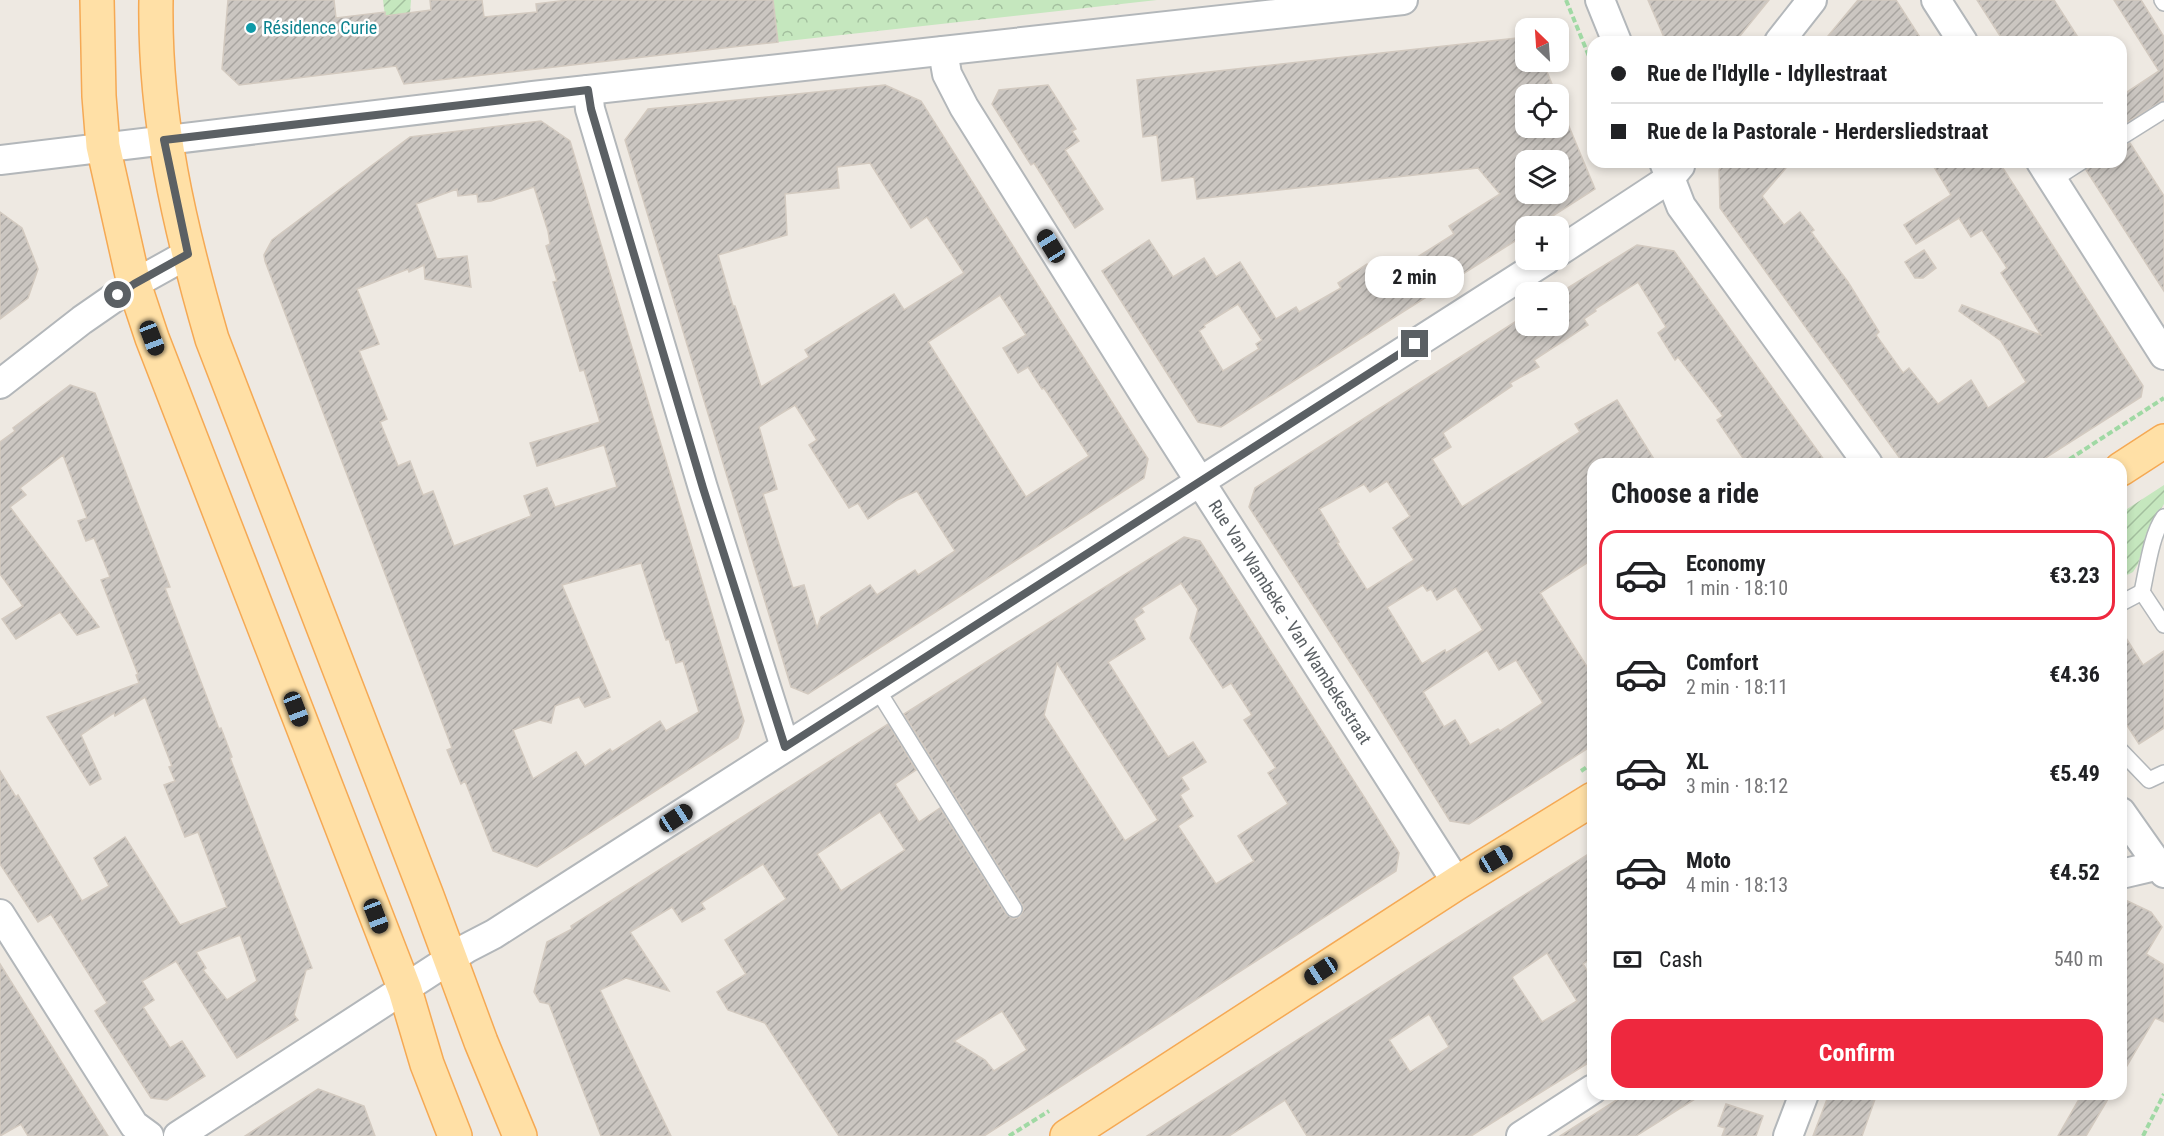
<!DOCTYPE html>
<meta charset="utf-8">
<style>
:root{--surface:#fff;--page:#f6f6f6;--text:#202124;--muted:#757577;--line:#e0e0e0;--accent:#ee283e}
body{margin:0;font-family:"Roboto Condensed",sans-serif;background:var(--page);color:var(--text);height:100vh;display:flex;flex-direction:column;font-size:22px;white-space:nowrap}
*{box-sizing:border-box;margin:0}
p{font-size:20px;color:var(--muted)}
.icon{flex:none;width:33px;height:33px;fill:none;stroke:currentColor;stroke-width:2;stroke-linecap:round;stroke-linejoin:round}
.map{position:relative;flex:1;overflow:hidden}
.panel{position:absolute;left:1587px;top:458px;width:540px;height:642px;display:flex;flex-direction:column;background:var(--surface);border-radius:18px;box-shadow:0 3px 9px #0003}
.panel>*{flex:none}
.guide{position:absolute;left:1587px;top:36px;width:540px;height:132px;border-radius:18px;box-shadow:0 3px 9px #0003;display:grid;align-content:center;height:132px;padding:0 24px;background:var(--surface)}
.needle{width:39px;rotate:335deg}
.tools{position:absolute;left:1515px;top:18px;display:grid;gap:12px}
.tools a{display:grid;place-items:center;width:54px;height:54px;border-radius:12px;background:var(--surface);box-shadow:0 3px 9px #0003;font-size:30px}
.end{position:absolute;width:27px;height:27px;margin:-14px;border:8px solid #5b6064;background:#fff;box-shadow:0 0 0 3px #fff}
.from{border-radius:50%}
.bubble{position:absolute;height:42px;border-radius:18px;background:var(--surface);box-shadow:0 3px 9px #0003;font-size:20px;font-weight:700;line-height:42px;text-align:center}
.car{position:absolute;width:18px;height:36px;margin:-18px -9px;border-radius:8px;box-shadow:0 0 4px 2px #0007;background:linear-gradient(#222 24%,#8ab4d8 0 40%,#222 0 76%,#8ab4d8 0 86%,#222 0)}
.guide b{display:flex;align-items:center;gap:21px;height:57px;font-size:22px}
.guide b+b{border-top:2px solid var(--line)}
.guide i{width:15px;height:15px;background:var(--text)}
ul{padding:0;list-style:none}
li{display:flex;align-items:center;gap:18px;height:90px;margin:0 12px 9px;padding:0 12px;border:3px solid transparent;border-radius:18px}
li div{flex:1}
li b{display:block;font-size:22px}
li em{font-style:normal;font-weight:700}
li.current{border-color:var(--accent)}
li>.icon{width:54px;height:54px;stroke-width:1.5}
h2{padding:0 24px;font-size:27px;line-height:72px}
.pay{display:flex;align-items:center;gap:15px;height:66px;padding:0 24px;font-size:22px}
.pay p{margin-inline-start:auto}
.button{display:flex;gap:12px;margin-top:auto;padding:12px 24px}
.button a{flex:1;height:69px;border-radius:18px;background:var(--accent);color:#fff;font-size:24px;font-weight:700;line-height:69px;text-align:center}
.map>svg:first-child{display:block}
</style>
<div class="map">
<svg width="2164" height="1136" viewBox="0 0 2164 1136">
<defs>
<pattern id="forest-crowns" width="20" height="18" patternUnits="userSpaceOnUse" patternTransform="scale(1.5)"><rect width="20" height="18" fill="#c5e7be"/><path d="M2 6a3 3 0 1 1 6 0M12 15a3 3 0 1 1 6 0" fill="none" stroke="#a3bf9e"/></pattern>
<pattern id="garden-furrows" width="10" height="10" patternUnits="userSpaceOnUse" patternTransform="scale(1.5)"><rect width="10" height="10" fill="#c5e7be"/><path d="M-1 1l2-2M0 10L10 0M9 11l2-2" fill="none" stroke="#a3bf9e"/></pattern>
<pattern id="building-hatch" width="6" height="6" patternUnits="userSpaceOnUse" patternTransform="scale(1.5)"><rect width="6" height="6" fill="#cbc6c1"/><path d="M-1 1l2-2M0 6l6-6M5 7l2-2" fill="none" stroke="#a8a4a0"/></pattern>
</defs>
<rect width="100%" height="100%" fill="#eee9e2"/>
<path fill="url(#forest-crowns)" d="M773,0h384l-379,42z"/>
<g fill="url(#garden-furrows)">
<path d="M383,0h28l-1,13 -24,11z"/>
<path d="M2164,485v19l-11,17 -7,15 -8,28 -5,8 -12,6v-65z"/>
</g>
<g fill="url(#building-hatch)" stroke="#d3cac0" stroke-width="1.5" fill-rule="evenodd">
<path d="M228,0h106l2,18 49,-6v4l46,-6 -1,-10h52l2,17 53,-5 -1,-8 32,-4h205l5,42 -374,42 -8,-18 -157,19 -17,-16z"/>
<path d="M1648,0h121l-34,42h-69z"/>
<path d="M1858,0h38l27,42h-100z"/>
<path d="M1977,0h77l27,42h-77z"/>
<path d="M2114,0h27l23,37v63l-43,26v-30l38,-25z"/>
<path d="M1526,37v25h17l13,32h-30v34h32v-28l37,89 -58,37h-11v8l-305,193 -23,-5 -96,-151 47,-31 24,37 31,-19 12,19 24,-15 36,57 20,-12 3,5 42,-24 -3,-5 29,-19 2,4 12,-8 6,11 21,-14 3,4 43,-27 -5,-8 51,-32 -22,-26 -281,31 -3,-22 -32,4 -5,-46 -14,2 -6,-57zM1526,160h32v34h-32zM1238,304l24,36 -6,4 3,5 -36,22 -24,-40 6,-4 -1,-2z"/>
<path d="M885,85l36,16 227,358 -4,19 -336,216 -17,-7 -166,-547 23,-31zM870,163l41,65 16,-11 37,56 -60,37 -10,-16 -89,56 4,7 -48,30 -26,-81h-2l-15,-51 69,-20 -2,-41 54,-6 -2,-21zM1000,295l26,40 -23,13 15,25 10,-6 14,22 2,-1 45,68 -63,41 -98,-155zM795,405l22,35 -8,5 40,63 9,-5 10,16 29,-19 20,-9 38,60 -37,24 -3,-5 -38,25 -7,-10 -49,32 -4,11 -13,-43 -11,3 -30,-94 14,-5 -18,-62z"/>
<path d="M1048,85l28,44 -4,2 7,10 -14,9 38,59 -28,19 -41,-65 -3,2 -39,-61 7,-14z"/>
<path d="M541,121l29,20 174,580 -6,17 -201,129 -44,-16 -28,-70 -4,3 -14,-34 5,-2 -187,-487 -1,-6 8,-15 138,-103zM534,187l14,44 2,13 -4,2 11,35 -4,1 27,89 4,-1 16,52 -70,21 7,23 67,-21 13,42 -62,20 -8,-19 -23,8 7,20 -77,30 -21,-55 -10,4 -13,-34 -12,5 -18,-44 7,-3 -28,-68 20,-7 -22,-55 51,-20 1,3 15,-7 1,14 46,8 -4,-31 -30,3 -21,-55 41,-15 1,7 19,-2 1,8 13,-1zM641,563l25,77 3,-1 7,24 7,-2 16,51 -33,19 -6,-10 -48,31 -2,-3 -25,17 -9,-14 -43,27 -20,-49 27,-10 11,3 4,-17 24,-9 6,10 25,-10 -48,-112z"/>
<path d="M2130,143l34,53v95l-78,-121 5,-8h30v-17z"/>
<path d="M1725,162h66l-29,34 22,29 16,-13 14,18 -3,2 37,50 31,50 -3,3 27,38 6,-5 29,36 33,-24 17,28 38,-26 -25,-41 -42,-30 3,-6 79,30 -40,-62 6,-5 -25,-38 -11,7 -12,-19 -43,26 -12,-19 47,-30 -20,-33h68l144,224 -2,11 -105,67h-132l-184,-256 -1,-38z"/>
<path d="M0,212l22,16 16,41 -10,29 -28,21z"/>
<path d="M1637,245l37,6 153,213h-80l-30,-44 6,-4 -45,-59 -3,3 -17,-27 8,-6 -28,-45 -43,27 1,2 -12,8 4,6 -54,35 5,7 -29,16 2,3 -69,47 8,14 -19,12 30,48 118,-75 -5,-8 42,-24 40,64h-64v95l-53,34 53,83v69l-124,79 -19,-3 -78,-125 -123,-189 6,-19 271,-173v11h32v-32zM1387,481l23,35 -17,12 21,32 -47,30 -30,-47 2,-1 -20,-33 45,-25 6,8zM1423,585l4,6 4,-2 6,11 19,-12 27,42 -37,23 -1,-3 -23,14 -35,-57zM1487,650l12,20 17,-10 27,43 -43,28 -2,-2 -28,16 -15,-25 -11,7 -21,-35z"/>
<path d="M1924,250l12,18 -13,10h-8l-10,-16z"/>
<path d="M70,385l25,8 75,194 -5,1 54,141 2,-1 11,29 -2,1 82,210 -6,2 -12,45 4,5 -61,38 -61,-97 -34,20 12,19 -11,7 27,41 12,-7 23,35 -38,24 -16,-2 -56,-87 12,-8 -56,-89 -13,8 -38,-58v-93l16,26 2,-2 64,106 27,-15 -15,-28 31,-21 55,88 47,-18 -29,-75 -13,5 -21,-52 11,-4 -6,-14 3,-1 -27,-69 -30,19 -1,-3 -33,22 20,44 -11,6 -43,-68 92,-34 -3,-8 2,-1 -37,-94 9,-3 -16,-39 -8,3 -8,-20 9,-3 -24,-63 -43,33 6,7 -16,12 89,120 -22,8 -17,-23 -44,27 -14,-20 21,-13 -23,-32v-132l15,-11 -2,-3zM240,935l17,46 -30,19 -24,-30 3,-2 -10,-16z"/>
<path d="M1184,537l16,4 166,259 33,53 -3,18 -412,265h-145l-74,-113 -37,-13 -11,-18 29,-18 -21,-34 61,-41 -23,-35 -62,39 4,6 -23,13 -10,-15 -42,25 39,59 -43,-13 -26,12 71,146h-70l-52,-132 -9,-2 -6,-10 13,-50 25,-13 -1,-3 317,-202 28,46 -21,14 24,38 21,-14 66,106 8,5 6,-2 4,-8 -2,-5 -118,-190zM1181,583l17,26 -8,29 33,50 8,-5 21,32 -8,5 32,48 -8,5 20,31 -50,32 16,25 -38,23 -38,-58 15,-10 -13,-21 9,-6 -8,-12 25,-15 -13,-20 -25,15 -60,-95 37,-23 -11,-20 10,-7 -3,-4zM1057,663l101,157 -33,21 -81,-126zM880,812l25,38 -64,41 -24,-37zM1002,1011l25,39 -33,21 -9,-11 -31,-19z"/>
<path d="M2121,630l22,35 21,-14v77l-25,16 -18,-28z"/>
<path d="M1593,851v106l-10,7 10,16v80l-122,76h-164l-22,-36 -56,36h-82zM1547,953l30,48 -35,21 -30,-45zM1429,1014l20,33 -39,25 -21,-32z"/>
<path d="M2121,898l30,14 11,15 -16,27 18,11v57l-9,-4 -34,58z"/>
<path d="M0,964l37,59 71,113h-80l-7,-12 -21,12z"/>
<path d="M318,1089l46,17 11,30h-130z"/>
<path d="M1626,1094h77l-67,42h-76z"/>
<path d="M1829,1094h37l9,5 -13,37h-49z"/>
<path d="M2082,1094h29l-25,42h-28z"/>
<path d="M1726,1104l37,12 -7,20h-34l3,-8 -7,-2z"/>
</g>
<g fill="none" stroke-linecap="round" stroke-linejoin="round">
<defs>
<g id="service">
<path d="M2162,0l2,3"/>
<path d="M2123,136l41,-26"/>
<path d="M2053,180l28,-18"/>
<path d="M2142,592c5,-22 9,-57 22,-75"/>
<path d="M2121,601l2,1 19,-10 22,33"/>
<path d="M877,689l137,220"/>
<path d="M2121,751l28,29 15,-7"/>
</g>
<g id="minor">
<path d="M1600,0l17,42"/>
<path d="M1936,0l27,42"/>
<path d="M1779,42l33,-42"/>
<path id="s1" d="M943,51l4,23 17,33 187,298 306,478"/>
<path d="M588,90l2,19 113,379 82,259"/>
<path d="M0,160l533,-64 870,-96"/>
<path d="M1664,162l17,44 187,258"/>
<path d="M2041,162l123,193"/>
<path d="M1558,252l111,-73 11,-13"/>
<path d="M0,384l82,-64 52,-36 54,-30"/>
<path d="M2121,812l43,61"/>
<path d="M2121,874l43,-10"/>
<path d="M0,914l134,211 15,11"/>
<path d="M178,1136l289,-188 27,-14 145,-93 907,-581"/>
<path d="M1521,1136l72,-47"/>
<path d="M1788,1136l16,-42"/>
</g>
<g id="primary">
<path d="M97,0l2,96 4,50 31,138 18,54 253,652 22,74 28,72"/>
<path d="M156,0c-2,119 23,225 56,339l215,557 54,146 39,94"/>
<path d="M2121,469l43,-28"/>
<path d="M1067,1136l390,-253 136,-84"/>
</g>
</defs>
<use href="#service" stroke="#b3b7ba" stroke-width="18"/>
<use href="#minor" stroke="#b3b7ba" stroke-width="32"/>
<use href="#primary" stroke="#f5a954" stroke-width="36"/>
<g stroke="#a0d9a4" stroke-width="4" stroke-dasharray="6 3" stroke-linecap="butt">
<path d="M1566,0l27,66"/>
<path d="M2062,464l102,-66"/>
<path d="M1581,771l12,-8"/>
<path d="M1009,1136l40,-25"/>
<path d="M2143,1136l21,-42"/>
</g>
<use href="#service" stroke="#fff" stroke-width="15"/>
<use href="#minor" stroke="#fff" stroke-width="28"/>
<use href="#primary" stroke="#ffe0a6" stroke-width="33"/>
</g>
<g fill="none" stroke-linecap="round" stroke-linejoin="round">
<path stroke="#5b6064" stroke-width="8" d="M118,295l16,-11 54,-30 -24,-114 424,-50 3,19 112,379 82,259 630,-403"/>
</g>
<circle fill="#0f9aa8" stroke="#fff" stroke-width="2" cx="251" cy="28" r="6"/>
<g text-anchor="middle" stroke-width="5" stroke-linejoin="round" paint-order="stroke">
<g font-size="18" fill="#0d838f" stroke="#fff" text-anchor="start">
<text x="263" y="34">Résidence Curie</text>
</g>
<g font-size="18" fill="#5b6064" stroke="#fff">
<text dy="6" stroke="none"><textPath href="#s1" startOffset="670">Rue Van Wambeke - Van Wambekestraat</textPath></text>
</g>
</g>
</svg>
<div class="tools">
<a><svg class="needle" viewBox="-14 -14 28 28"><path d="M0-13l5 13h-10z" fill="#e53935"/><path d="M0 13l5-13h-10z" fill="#757577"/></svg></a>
<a><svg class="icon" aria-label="locate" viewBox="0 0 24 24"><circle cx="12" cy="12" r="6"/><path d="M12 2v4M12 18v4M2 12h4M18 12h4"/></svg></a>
<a><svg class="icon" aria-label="layers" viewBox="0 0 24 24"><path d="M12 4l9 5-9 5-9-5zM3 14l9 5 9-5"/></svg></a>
<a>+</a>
<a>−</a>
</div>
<i class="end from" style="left:118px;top:295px"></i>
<i class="end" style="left:1415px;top:344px"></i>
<div class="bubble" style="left:1365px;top:256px;width:99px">2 min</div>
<i class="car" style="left:1051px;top:246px;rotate:328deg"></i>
<i class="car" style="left:152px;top:338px;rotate:159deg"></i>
<i class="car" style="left:296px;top:709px;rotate:159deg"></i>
<i class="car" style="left:676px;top:818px;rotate:57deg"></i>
<i class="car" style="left:1496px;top:859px;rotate:59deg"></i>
<i class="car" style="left:376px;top:916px;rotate:159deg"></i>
<i class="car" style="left:1321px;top:971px;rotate:237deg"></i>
<div class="guide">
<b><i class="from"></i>Rue de l'Idylle - Idyllestraat</b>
<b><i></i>Rue de la Pastorale - Herdersliedstraat</b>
</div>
<section class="panel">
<h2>Choose a ride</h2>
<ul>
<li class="current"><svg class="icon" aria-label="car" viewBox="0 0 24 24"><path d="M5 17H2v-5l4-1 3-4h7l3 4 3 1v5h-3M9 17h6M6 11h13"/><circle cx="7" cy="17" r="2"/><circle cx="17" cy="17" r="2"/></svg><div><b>Economy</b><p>1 min · 18:10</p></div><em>€3.23</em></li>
<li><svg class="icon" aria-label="car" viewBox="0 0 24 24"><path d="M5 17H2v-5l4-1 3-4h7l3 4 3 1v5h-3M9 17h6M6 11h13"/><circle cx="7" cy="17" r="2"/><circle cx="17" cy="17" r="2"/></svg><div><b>Comfort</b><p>2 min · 18:11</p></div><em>€4.36</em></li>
<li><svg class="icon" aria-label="car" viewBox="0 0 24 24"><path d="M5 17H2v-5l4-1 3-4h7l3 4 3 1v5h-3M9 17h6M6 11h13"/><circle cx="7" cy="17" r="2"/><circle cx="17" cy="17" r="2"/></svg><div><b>XL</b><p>3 min · 18:12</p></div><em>€5.49</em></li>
<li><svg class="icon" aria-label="car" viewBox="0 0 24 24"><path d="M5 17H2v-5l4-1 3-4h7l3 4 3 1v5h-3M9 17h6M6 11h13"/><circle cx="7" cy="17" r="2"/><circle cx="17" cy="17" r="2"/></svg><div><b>Moto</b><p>4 min · 18:13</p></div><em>€4.52</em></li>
</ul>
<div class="pay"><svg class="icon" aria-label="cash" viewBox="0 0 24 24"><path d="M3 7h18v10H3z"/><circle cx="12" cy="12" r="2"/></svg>Cash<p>540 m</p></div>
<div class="button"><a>Confirm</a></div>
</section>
</div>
